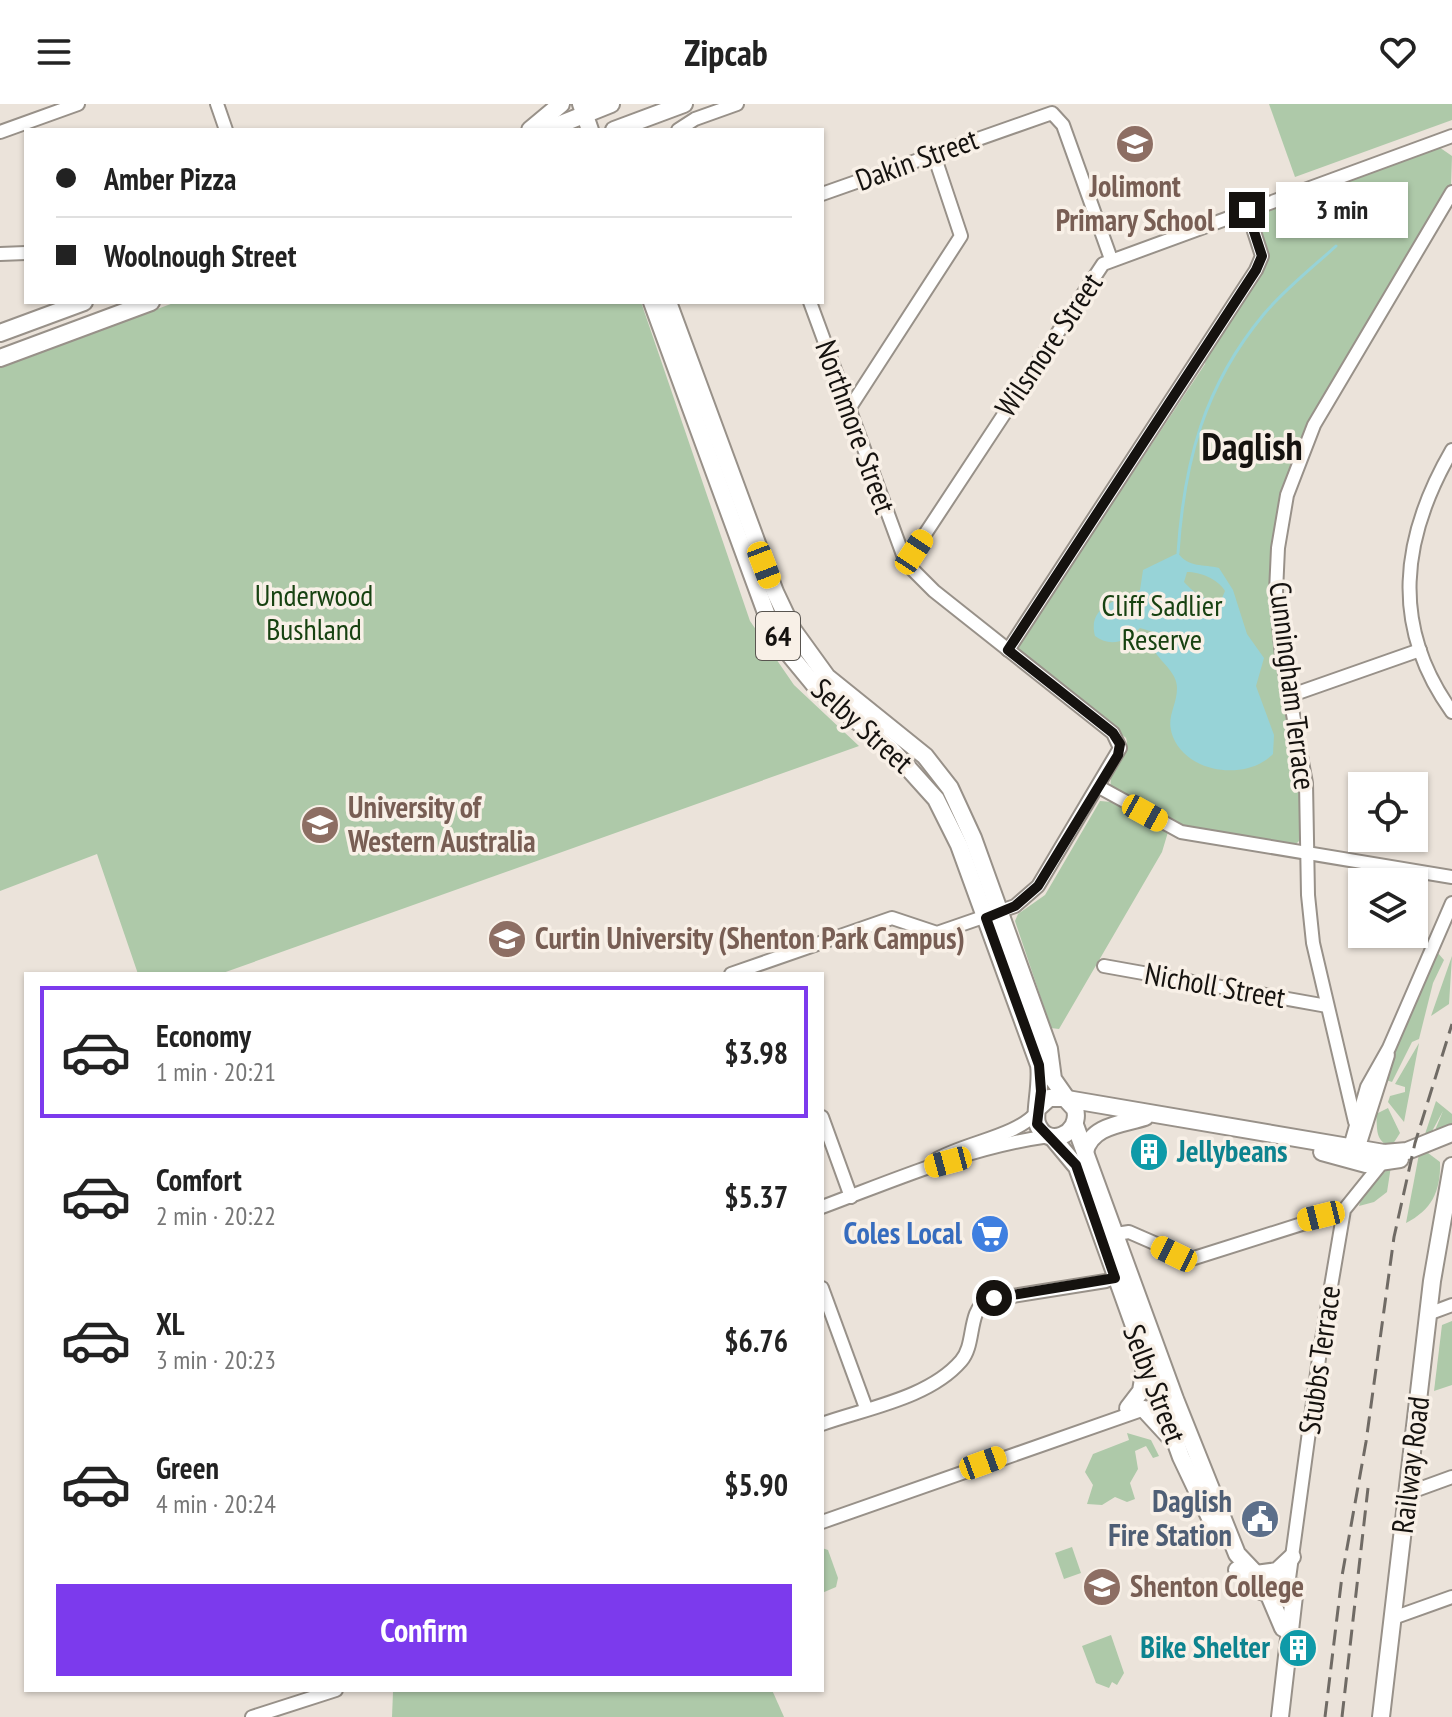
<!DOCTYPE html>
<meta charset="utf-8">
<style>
:root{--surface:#fff;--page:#f2f2f2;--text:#222;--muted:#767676;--line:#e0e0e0;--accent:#7c3aed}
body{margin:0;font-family:"PT Sans Narrow",sans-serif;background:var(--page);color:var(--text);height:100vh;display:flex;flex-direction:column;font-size:30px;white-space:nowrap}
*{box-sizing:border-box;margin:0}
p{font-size:26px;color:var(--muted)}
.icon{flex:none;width:44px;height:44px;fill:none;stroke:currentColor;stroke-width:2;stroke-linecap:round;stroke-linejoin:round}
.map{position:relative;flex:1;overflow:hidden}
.side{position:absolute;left:24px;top:868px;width:800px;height:720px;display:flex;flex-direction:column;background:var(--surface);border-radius:0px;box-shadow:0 2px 6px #0004}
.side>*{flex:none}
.hud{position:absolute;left:24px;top:24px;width:800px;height:176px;border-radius:0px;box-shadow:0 2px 6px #0004;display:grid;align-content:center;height:176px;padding:0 32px;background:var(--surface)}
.controls{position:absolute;left:1348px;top:668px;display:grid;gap:16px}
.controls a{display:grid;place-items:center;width:80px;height:80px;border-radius:0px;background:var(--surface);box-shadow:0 2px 6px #0004;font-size:40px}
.end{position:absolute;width:36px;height:36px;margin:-18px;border:10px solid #15120f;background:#fff;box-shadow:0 0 0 4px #fff}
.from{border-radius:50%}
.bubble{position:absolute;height:56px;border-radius:0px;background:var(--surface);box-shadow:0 2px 6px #0004;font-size:26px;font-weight:700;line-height:56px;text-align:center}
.car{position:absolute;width:24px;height:48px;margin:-24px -12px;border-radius:10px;box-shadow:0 0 6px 2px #0007;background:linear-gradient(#f5c518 24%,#345 0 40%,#f5c518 0 76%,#345 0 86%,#f5c518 0)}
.hud b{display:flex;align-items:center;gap:28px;height:76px;font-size:30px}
.hud b+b{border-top:2px solid var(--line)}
.hud i{width:20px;height:20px;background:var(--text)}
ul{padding:14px 0 0;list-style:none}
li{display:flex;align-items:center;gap:24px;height:132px;margin:0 16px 12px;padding:0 16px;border:4px solid transparent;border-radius:0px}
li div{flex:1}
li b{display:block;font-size:30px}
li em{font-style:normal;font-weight:700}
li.active{border-color:var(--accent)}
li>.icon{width:72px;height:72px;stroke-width:1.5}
.cta{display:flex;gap:16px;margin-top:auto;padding:16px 32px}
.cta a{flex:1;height:92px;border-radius:0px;background:var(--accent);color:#fff;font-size:32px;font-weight:700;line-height:92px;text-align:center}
header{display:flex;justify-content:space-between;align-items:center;height:104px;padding:0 32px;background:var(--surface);font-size:36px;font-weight:700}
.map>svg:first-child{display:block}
</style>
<header><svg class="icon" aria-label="menu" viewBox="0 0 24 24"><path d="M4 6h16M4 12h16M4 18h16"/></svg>Zipcab<svg class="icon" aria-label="heart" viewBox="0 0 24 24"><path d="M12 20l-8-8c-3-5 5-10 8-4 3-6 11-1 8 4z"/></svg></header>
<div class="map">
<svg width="1452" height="1613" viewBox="0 0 1452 1613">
<rect width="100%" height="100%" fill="#ebe3da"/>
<g fill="#aec9a9">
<path d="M1269,0h183v16l-157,57z"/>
<path d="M1439,43l13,9 -1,29c-28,48 -57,95 -86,143 -45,75 -83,135 -92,225l29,230v55l-8,8 -110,-18 -73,-41c-4,-19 21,-30 15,-49l-105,-84 -4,-7 94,-149 7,-3 87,-131 1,-10 60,-97 -8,-33 4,-13z"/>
<path d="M176,198h465l109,319 44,64 65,61 -639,228h-82l-41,-120 -97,37v-523z"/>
<path d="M1100,697l12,1 56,30 -6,20 -103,177 -8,-1 -36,-107 3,-7 27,-19z"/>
<path d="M1437,848l7,8 -11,23 -14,56 -7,3 -20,40 -6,-2 11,-35z"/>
<path d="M1452,852l-3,48 -18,12z"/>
<path d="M1419,939l-15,79 -16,-20 2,-6 15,-4v-5l-10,-3z"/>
<path d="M1436,997l16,13v11l-19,10 10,-24 -13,24 -7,5z"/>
<path d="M1388,1004l12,25 -9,14c-17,-7 -13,-18 -15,-33z"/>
<path d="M1428,1049l12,9c1,30 -9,48 -34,61l13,-69z"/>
<path d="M1391,1062l-4,26 -13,10 -15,4 4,-13z"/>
<path d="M1452,1217v64l-18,6 8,-66z"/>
<path d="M1127,1329l24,7 8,16 -6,2 -7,-12 -11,5 3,18 -8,14 5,16 -8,3 -12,-5 -13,8 -15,-1 6,-19 -8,-13 8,-18 36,-14z"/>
<path d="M1072,1443l9,26 -17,6 -9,-26z"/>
<path d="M822,1444l6,2 10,28 -2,9 -14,6z"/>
<path d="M1111,1531l13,38 -7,12 -5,-3 -3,6 -13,-5 -14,-37z"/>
<path d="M398,1586h374l12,27h-392l1,-25z"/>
</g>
<path fill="#97d3d7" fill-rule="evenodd" d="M1178,449c10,15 26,11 41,15l14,22 14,44 17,24 -8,28 18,49 -1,19c-26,27 -85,20 -100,-17 -8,-20 4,-30 4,-49 0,-15 -15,-25 -22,-36l2,-19 -17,-5c-13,13 -29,20 -45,8 -8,-30 23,-36 45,-46l3,-20zM1187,468c13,0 31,7 38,19l-3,7c-14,6 -28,-5 -38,-16z"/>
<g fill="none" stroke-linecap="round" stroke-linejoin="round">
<path stroke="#97d3d7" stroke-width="3" d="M1178,449c6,-91 26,-167 86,-239 21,-25 48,-46 72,-68"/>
<defs>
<g id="minor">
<path d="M217,0l9,26"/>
<path d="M678,26l17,-11 42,-15"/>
<path d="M0,28l78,-28"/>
<path d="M822,90l230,-81 11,12 48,134"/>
<path d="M0,150l26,-1"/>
<path d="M849,305l112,-173 -27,-81"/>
<path d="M1452,346c-51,88 -62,176 0,262"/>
<path d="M906,459l197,-299 349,-128"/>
<path d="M1008,546l248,-380 6,-14 -15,-46"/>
<path d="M1289,592l131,-46"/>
<path d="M1099,683l82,45 271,45"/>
<path d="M1104,862l223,40"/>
<path d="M731,870l161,-56 45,15 78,-27 23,-20 82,-138 -7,-15 -179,-142 -28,-28 -96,-261"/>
<path d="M822,1013l29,80"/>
<path d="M1355,1018l-42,-179 -5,-48 -2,-112 -24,-127 -6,-64 2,-44 9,-53 27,-70 138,-233"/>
<path d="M1348,1050l19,-67 22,-39 63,-145"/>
<path d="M1356,1052l32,-101"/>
<path d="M937,1055c31,-17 80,-23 100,-47"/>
<path d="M822,1103c75,-28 148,-60 227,-71"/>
<path d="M1116,1130l13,-2 62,27 136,-43"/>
<path d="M822,1184l44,120"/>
<path d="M1428,1210l24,-9"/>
<path d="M822,1320c45,-16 107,-26 139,-63 15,-17 6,-49 26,-61l119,-19 16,-6"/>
<path d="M1408,1389l44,-16"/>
<path d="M822,1418l331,-116"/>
<path d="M1288,1482l32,-235 24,-141 37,-46"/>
<path d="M1393,1514l59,-21"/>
<path d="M252,1613l84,-27"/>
</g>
<g id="major">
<path d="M581,0l9,26"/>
<path d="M530,26l31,-26"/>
<path d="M546,26l65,-26"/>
<path d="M614,26l70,-26"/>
<path d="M652,198l117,319 20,33 28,34 74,61 45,50 23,46 80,220c3,18 -5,49 -2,58 9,27 45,11 38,-14l-10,-11h-16l-11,10"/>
<path d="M668,198l107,290 18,38 34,47 98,79 25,32 23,50 76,211 4,30 14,20"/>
<path d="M0,229l84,-31"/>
<path d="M0,254l151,-56"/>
<path d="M1067,995l317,54 23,-2 45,-18"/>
<path d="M1075,1021l100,274 62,155 19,20 39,13 -15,130"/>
<path d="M1052,1033l25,30 104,290 39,82"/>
<path d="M1085,1048c6,-27 39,-28 60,-35"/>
<path d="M1322,1048l44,12 34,-5"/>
<path d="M1128,1304l13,-17 4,-24"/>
<path d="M1144,1305l24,26"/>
<path d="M1237,1466l24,21 32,10"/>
<path d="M1256,1470l21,-3 15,-14"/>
<path d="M1269,1491l14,33"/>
<path d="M1381,1613l51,-436 20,-115"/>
</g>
</defs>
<use href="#minor" stroke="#989189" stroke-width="16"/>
<use href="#major" stroke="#989189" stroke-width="20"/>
<use href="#minor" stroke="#fff" stroke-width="12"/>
<use href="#major" stroke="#fff" stroke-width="16"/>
<g stroke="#706b65" stroke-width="3" stroke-dasharray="16 8" stroke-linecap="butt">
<path d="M1325,1613l17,-141 24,-134 28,-205 21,-94 37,-119"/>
<path d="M1342,1613l26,-229"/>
</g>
</g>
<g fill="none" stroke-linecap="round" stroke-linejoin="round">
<path stroke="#15120f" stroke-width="10" d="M994,1194l121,-20 -39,-113 -39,-41 4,-33 -2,-26 -53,-147 29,-12 23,-20 80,-131 2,-11 -7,-11 -105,-83 248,-380 6,-14 -15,-46"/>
</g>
<defs>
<symbol id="school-disc" viewBox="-11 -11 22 22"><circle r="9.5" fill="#8d6e63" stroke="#f8f0e7"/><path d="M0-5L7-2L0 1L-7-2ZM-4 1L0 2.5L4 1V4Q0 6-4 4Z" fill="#fff"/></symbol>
<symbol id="university-disc" viewBox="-11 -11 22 22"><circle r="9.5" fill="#8d6e63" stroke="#f8f0e7"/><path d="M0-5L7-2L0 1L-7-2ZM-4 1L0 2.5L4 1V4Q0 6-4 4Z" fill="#fff"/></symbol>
<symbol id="building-disc" viewBox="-11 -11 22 22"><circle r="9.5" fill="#0f9aa8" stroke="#f8f0e7"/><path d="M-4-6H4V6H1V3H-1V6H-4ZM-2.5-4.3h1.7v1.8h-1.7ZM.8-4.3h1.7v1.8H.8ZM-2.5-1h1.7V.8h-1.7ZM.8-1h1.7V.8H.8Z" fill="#fff"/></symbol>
<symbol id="supermarket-disc" viewBox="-11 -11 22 22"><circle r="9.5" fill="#3f7fe0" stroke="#f8f0e7"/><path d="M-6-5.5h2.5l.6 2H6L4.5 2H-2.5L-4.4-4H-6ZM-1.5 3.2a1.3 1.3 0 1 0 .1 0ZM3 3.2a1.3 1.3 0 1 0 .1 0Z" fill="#fff"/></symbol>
<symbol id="civic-disc" viewBox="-11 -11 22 22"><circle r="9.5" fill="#5c6f8a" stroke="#f8f0e7"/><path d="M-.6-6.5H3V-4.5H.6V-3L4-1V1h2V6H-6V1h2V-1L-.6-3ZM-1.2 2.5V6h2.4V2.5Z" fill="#fff"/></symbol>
</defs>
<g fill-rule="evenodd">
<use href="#school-disc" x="1113" y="18" width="44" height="44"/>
<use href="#university-disc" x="298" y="699" width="44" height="44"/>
<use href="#university-disc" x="485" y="813" width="44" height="44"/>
<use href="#building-disc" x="1127" y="1026" width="44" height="44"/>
<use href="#supermarket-disc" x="968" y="1108" width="44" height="44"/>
<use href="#civic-disc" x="1238" y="1393" width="44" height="44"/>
<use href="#school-disc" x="1080" y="1461" width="44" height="44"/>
<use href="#building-disc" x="1276" y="1522" width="44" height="44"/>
</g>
<g text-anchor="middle" stroke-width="7" stroke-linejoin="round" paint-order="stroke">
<rect fill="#f8f0e7" stroke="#595550" stroke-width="2" x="756" y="508" width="44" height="48" rx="6"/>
<g font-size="28" font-weight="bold" fill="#15120f">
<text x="778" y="542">64</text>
</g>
<g font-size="30" fill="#15120f" stroke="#f8f0e7">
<text transform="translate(917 56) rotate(-20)" y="10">Dakin Street</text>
<text transform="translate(1049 241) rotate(-56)" y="10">Wilsmore Street</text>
<text transform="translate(855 323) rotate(70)" y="10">Northmore Street</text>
<text transform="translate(1292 582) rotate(83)" y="10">Cunningham Terrace</text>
<text transform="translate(862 622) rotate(42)" y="10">Selby Street</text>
<text transform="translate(1215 882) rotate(10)" y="10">Nicholl Street</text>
<text transform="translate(1320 1256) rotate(-82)" y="10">Stubbs Terrace</text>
<text transform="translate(1154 1280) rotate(69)" y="10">Selby Street</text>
<text transform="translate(1411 1361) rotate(-83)" y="10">Railway Road</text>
</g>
<g font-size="30" font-weight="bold" fill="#785e54" stroke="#f8f0e7" text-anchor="start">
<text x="1135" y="93" text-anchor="middle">Jolimont<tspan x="1135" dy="34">Primary School</tspan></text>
<text x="348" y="714">University of<tspan x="348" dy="34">Western Australia</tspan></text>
<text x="535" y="845">Curtin University (Shenton Park Campus)</text>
<text x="1130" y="1493">Shenton College</text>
</g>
<g font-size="30" fill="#174211" stroke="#f8f0e7">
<text x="314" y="502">Underwood<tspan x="314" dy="34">Bushland</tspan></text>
<text x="1162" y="512">Cliff Sadlier<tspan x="1162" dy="34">Reserve</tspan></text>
</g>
<g font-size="30" font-weight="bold" fill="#0d838f" stroke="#f8f0e7" text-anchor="start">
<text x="1177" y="1058">Jellybeans</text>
<text x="1270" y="1554" text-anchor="end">Bike Shelter</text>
</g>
<g font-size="30" font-weight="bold" fill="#366cbe" stroke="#f8f0e7" text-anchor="end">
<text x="962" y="1140">Coles Local</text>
</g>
<g font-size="30" font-weight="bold" fill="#4e5e75" stroke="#f8f0e7" text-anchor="end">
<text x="1232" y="1408">Daglish<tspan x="1232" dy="34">Fire Station</tspan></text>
</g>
<g font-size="38" font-weight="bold" fill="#15120f" stroke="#f8f0e7">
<text x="1252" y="356">Daglish</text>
</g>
</g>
</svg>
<div class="controls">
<a><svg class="icon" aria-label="locate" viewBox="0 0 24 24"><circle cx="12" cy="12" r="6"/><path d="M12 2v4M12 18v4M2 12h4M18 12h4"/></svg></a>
<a><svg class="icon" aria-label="layers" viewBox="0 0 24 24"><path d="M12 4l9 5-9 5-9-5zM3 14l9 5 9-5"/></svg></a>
</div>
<i class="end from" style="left:994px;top:1194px"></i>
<i class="end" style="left:1247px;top:106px"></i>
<div class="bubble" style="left:1276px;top:78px;width:132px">3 min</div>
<i class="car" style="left:914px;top:448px;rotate:33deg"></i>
<i class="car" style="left:764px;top:461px;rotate:159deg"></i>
<i class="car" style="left:1145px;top:709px;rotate:119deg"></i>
<i class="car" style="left:948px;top:1058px;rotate:255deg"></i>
<i class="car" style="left:1321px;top:1112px;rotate:256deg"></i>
<i class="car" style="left:1174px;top:1150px;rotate:296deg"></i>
<i class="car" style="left:983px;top:1359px;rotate:70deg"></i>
<div class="hud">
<b><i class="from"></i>Amber Pizza</b>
<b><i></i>Woolnough Street</b>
</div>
<section class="side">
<ul>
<li class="active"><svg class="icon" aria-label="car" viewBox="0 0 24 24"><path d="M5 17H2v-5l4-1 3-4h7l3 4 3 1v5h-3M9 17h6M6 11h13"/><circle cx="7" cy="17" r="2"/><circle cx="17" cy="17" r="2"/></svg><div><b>Economy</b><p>1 min · 20:21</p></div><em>$3.98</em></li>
<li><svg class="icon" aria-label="car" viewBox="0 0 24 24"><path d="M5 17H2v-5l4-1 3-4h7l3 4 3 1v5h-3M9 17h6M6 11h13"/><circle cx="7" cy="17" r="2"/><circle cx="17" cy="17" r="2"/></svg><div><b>Comfort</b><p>2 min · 20:22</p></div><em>$5.37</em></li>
<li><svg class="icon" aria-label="car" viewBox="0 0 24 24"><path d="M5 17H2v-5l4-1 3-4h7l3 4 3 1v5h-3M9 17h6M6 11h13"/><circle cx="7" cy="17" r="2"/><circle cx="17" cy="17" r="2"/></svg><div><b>XL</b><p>3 min · 20:23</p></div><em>$6.76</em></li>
<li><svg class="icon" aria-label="car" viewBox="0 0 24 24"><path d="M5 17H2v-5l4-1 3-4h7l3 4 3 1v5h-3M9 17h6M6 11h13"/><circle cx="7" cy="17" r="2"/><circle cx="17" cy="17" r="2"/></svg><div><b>Green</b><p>4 min · 20:24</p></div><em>$5.90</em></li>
</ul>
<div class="cta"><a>Confirm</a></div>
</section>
</div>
